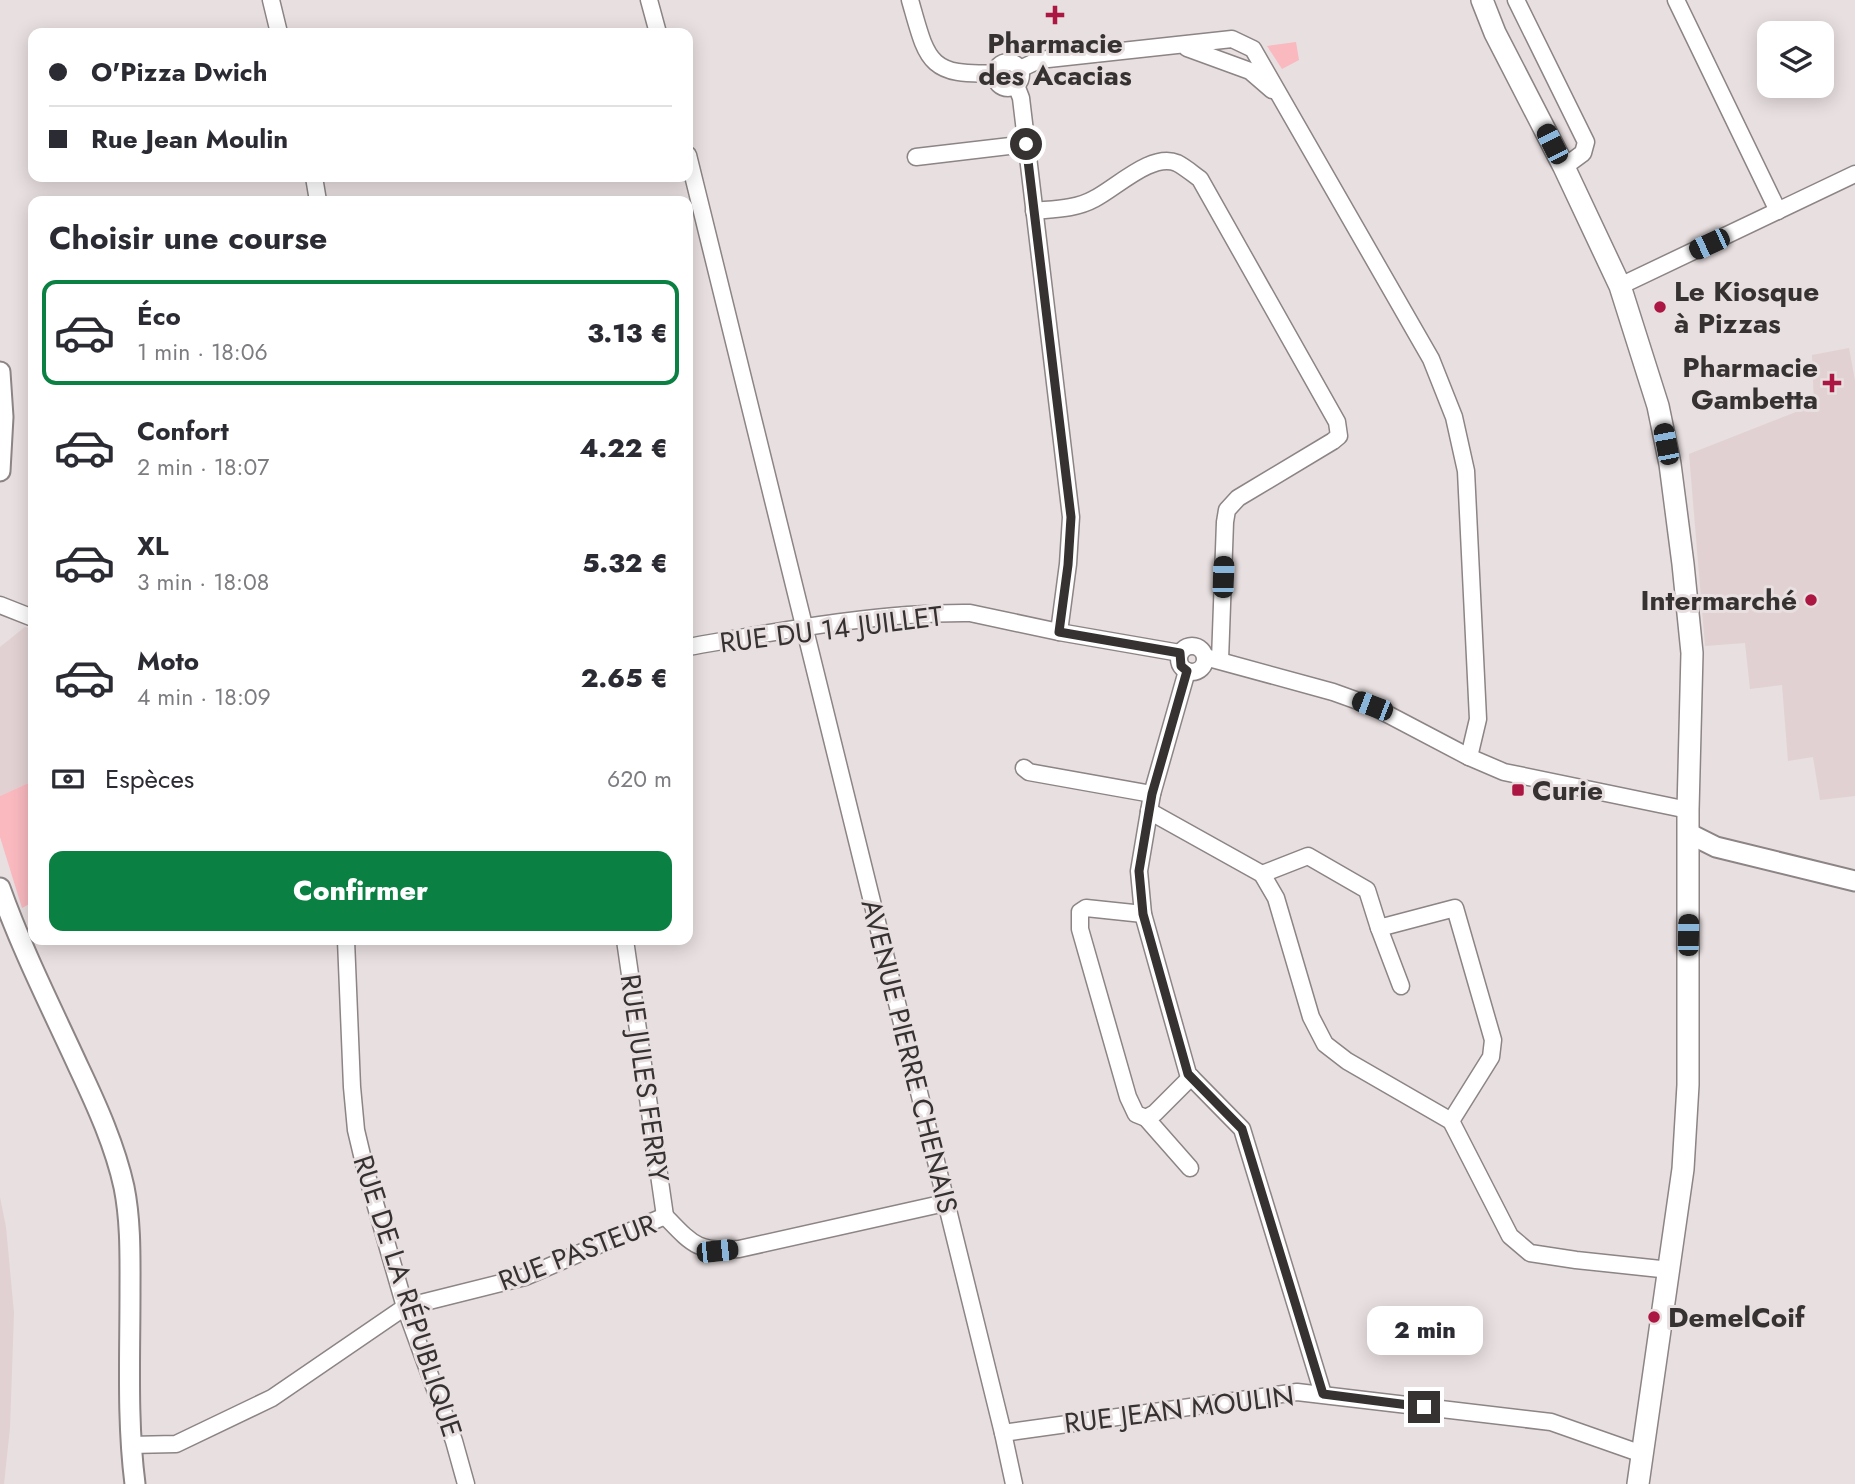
<!DOCTYPE html>
<html lang="fr">
<meta charset="utf-8">
<style>
:root{--surface:#fff;--page:#f2f2f3;--text:#2b2b33;--muted:#7c7c81;--line:#e1e1e2;--accent:#0b8043}
body{margin:0;font-family:Jost,sans-serif;background:var(--page);color:var(--text);height:100vh;display:flex;flex-direction:column;font-size:26px;white-space:nowrap}
*{box-sizing:border-box;margin:0}
p{font-size:23px;color:var(--muted)}
.icon{flex:none;width:38px;height:38px;fill:none;stroke:currentColor;stroke-width:2;stroke-linecap:round;stroke-linejoin:round}
.map{position:relative;flex:1;overflow:hidden}
.panel{position:absolute;left:28px;top:196px;width:665px;height:749px;display:flex;flex-direction:column;background:var(--surface);border-radius:14px;box-shadow:0 4px 18px #0003}
.panel>*{flex:none}
.guide{position:absolute;left:28px;top:28px;width:665px;height:154px;border-radius:14px;box-shadow:0 4px 18px #0003;display:grid;align-content:center;height:154px;padding:0 21px;background:var(--surface)}
.fabs{position:absolute;left:1757px;top:21px;display:grid;gap:14px}
.fabs a{display:grid;place-items:center;width:77px;height:77px;border-radius:14px;background:var(--surface);box-shadow:0 4px 18px #0003;font-size:35px}
.end{position:absolute;width:32px;height:32px;margin:-16px;border:9px solid #363232;background:#fff;box-shadow:0 0 0 4px #fff}
.from{border-radius:50%}
.bubble{position:absolute;height:49px;border-radius:14px;background:var(--surface);box-shadow:0 4px 18px #0003;font-size:23px;font-weight:800;line-height:49px;text-align:center}
.car{position:absolute;width:21px;height:42px;margin:-21px -10px;border-radius:9px;box-shadow:0 0 5px 2px #0007;background:linear-gradient(#222 24%,#8ab4d8 0 40%,#222 0 76%,#8ab4d8 0 86%,#222 0)}
.guide b{display:flex;align-items:center;gap:24px;height:66px;font-size:26px}
.guide b+b{border-top:2px solid var(--line)}
.guide i{width:18px;height:18px;background:var(--text)}
ul{padding:0;list-style:none}
li{display:flex;align-items:center;gap:21px;height:105px;margin:0 14px 10px;padding:0 7px;border:4px solid transparent;border-radius:14px}
li div{flex:1}
li b{display:block;font-size:26px}
li em{font-style:normal;font-weight:800}
li.active{border-color:var(--accent)}
li>.icon{width:63px;height:63px;stroke-width:1.5}
h2{padding:0 21px;font-size:32px;line-height:84px}
.pay{display:flex;align-items:center;gap:18px;height:77px;padding:0 21px;font-size:26px}
.pay p{margin-inline-start:auto}
.cta{display:flex;gap:14px;margin-top:auto;padding:14px 21px}
.cta a{flex:1;height:80px;border-radius:14px;background:var(--accent);color:#fff;font-size:28px;font-weight:800;line-height:80px;text-align:center}
.map>svg:first-child{display:block}
</style>
<div class="map">
<svg width="1855" height="1484" viewBox="0 0 1855 1484">
<rect width="100%" height="100%" fill="#e8dfe0"/>
<g fill="#e2d1d2">
<path d="M1849,348l6,33v415l-35,4 -7,-43 -25,4 -6,-76 -32,4 -5,-46 -40,3 -16,-192 125,-49 -2,-50z"/>
<path d="M25,627l8,3v151l-33,15v-149z"/>
<path d="M0,1197l6,30 8,86 -4,115 -6,56h-4z"/>
</g>
<g fill="#f9b9bf">
<path d="M1296,42l3,18 -17,9 -15,-23z"/>
<path d="M33,781v121l-11,6 -22,-71v-41z"/>
</g>
<g fill="none" stroke-linecap="round" stroke-linejoin="round">
<defs>
<g id="minor">
<path d="M271,0l8,33"/>
<path d="M649,0l9,33"/>
<path d="M910,0c17,59 17,77 85,73"/>
<path d="M1516,0l70,142 -3,11 -19,14"/>
<path d="M1676,0l102,211"/>
<path d="M1187,48l63,23 22,19"/>
<circle cx="1008" cy="75" r="13"/>
<path d="M1020,69l19,-9 193,-21 21,10 178,310 23,58 12,54 12,248 -9,38"/>
<path d="M1016,85l5,13 50,419 -3,47 -9,68"/>
<path d="M688,155l315,1278 11,51"/>
<path d="M916,157l110,-13"/>
<path d="M314,177l4,24"/>
<path d="M1034,211c20,-2 42,-2 60,-12 22,-11 58,-47 83,-36 8,4 16,11 23,16l137,243 2,14 -6,5 -95,57 -11,12 -2,12 -5,138"/>
<path d="M1620,286l235,-112"/>
<path d="M0,605l33,13"/>
<circle cx="1192" cy="659" r="13"/>
<path d="M688,647c93,-16 188,-35 282,-34l89,19 121,21"/>
<path d="M1205,657l128,35 39,14 97,51 35,15 184,38"/>
<path d="M1187,671l-35,123 -13,77 4,43 45,160 54,55 81,265"/>
<path d="M1024,768l5,4 123,22"/>
<path d="M1149,811l113,63 14,24 35,119 14,27 22,17 104,60 59,115 20,17 46,7 94,10"/>
<path d="M1262,874l46,-18 59,34 12,38 76,-20 38,132 -2,17 -40,64"/>
<path d="M1143,914l-57,-6 -6,4v17l48,168 8,17 10,4 9,-5 36,-36"/>
<path d="M1379,928l22,58"/>
<path d="M346,940l6,147 4,43 10,42 39,135 49,134 12,43"/>
<path d="M625,940l40,276"/>
<path d="M1146,1118l44,50"/>
<path d="M1003,1433l294,-41 254,30 91,32"/>
<path d="M130,1445l46,-1 96,-46 133,-91 120,-30 140,-61c27,28 33,37 74,33l206,-46"/>
</g>
<g id="tertiary">
<path d="M0,372l3,45 -3,54"/>
<path d="M1690,834l26,13 139,34"/>
<path d="M0,888c22,62 52,121 79,180 18,38 36,78 45,119 7,35 6,71 6,106 0,64 -3,128 5,191"/>
</g>
<path id="secondary" d="M1482,0l13,33 69,134 56,119 38,120 12,58 13,100 9,89 -4,157v275l-5,84 -45,315"/>
</defs>
<use href="#minor" stroke="#8c8485" stroke-width="19"/>
<use href="#tertiary" stroke="#8c8485" stroke-width="23"/>
<use href="#secondary" stroke="#8c8485" stroke-width="24"/>
<use href="#minor" stroke="#fff" stroke-width="16"/>
<use href="#tertiary" stroke="#fff" stroke-width="19"/>
<use href="#secondary" stroke="#fff" stroke-width="21"/>
</g>
<g fill="none" stroke-linecap="round" stroke-linejoin="round">
<path stroke="#363232" stroke-width="9" d="M1026,144l45,373 -3,48 -9,67 121,21 1,13 6,5 -35,123 -13,77 4,43 45,160 54,55 81,265 101,13"/>
</g>
<g fill="#ab1642" stroke="#e8dfe0" stroke-width="2.5">
<path d="M1051.5 4.5h7v7h7v7h-7v7h-7v-7h-7v-7h7z"/>
<circle cx="1660" cy="307" r="7"/>
<path d="M1828.5 372.5h7v7h7v7h-7v7h-7v-7h-7v-7h7z"/>
<circle cx="1811" cy="600" r="7"/>
<rect x="1511" y="783" width="14" height="14" rx="3.5"/>
<circle cx="1654" cy="1317" r="7"/>
</g>
<g text-anchor="middle" stroke-width="6" stroke-linejoin="round" paint-order="stroke">
<g font-size="28" font-weight="bold" fill="#363232" stroke="#e8dfe0" text-anchor="start">
<text x="1055" y="53" text-anchor="middle">Pharmacie<tspan x="1055" dy="32">des Acacias</tspan></text>
<text x="1674" y="301">Le Kiosque<tspan x="1674" dy="32">à Pizzas</tspan></text>
<text x="1818" y="377" text-anchor="end">Pharmacie<tspan x="1818" dy="32">Gambetta</tspan></text>
<text x="1797" y="610" text-anchor="end">Intermarché</text>
<text x="1532" y="800">Curie</text>
<text x="1668" y="1327">DemelCoif</text>
</g>
<g font-size="28" fill="#363232" stroke="#e8dfe0">
<text transform="translate(831 629) rotate(-7)" y="10">RUE DU 14 JUILLET</text>
<text transform="translate(910 1056) rotate(76)" y="10">AVENUE PIERRE CHENAIS</text>
<text transform="translate(645 1078) rotate(82)" y="10">RUE JULES FERRY</text>
<text transform="translate(577 1252) rotate(-21)" y="10">RUE PASTEUR</text>
<text transform="translate(408 1296) rotate(72)" y="10">RUE DE LA RÉPUBLIQUE</text>
<text transform="translate(1179 1409) rotate(-7)" y="10">RUE JEAN MOULIN</text>
</g>
</g>
</svg>
<div class="fabs">
<a><svg class="icon" aria-label="layers" viewBox="0 0 24 24"><path d="M12 4l9 5-9 5-9-5zM3 14l9 5 9-5"/></svg></a>
</div>
<i class="end from" style="left:1026px;top:144px"></i>
<i class="end" style="left:1424px;top:1407px"></i>
<div class="bubble" style="left:1367px;top:1306px;width:116px">2 min</div>
<i class="car" style="left:1552px;top:144px;rotate:333deg"></i>
<i class="car" style="left:1709px;top:244px;rotate:245deg"></i>
<i class="car" style="left:1666px;top:444px;rotate:349deg"></i>
<i class="car" style="left:1223px;top:577px;rotate:2deg"></i>
<i class="car" style="left:1372px;top:706px;rotate:291deg"></i>
<i class="car" style="left:1688px;top:935px;rotate:1deg"></i>
<i class="car" style="left:717px;top:1251px;rotate:84deg"></i>
<div class="guide">
<b><i class="from"></i>O'Pizza Dwich</b>
<b><i></i>Rue Jean Moulin</b>
</div>
<section class="panel">
<h2>Choisir une course</h2>
<ul>
<li class="active"><svg class="icon" aria-label="car" viewBox="0 0 24 24"><path d="M5 17H2v-5l4-1 3-4h7l3 4 3 1v5h-3M9 17h6M6 11h13"/><circle cx="7" cy="17" r="2"/><circle cx="17" cy="17" r="2"/></svg><div><b>Éco</b><p>1 min · 18:06</p></div><em>3.13 €</em></li>
<li><svg class="icon" aria-label="car" viewBox="0 0 24 24"><path d="M5 17H2v-5l4-1 3-4h7l3 4 3 1v5h-3M9 17h6M6 11h13"/><circle cx="7" cy="17" r="2"/><circle cx="17" cy="17" r="2"/></svg><div><b>Confort</b><p>2 min · 18:07</p></div><em>4.22 €</em></li>
<li><svg class="icon" aria-label="car" viewBox="0 0 24 24"><path d="M5 17H2v-5l4-1 3-4h7l3 4 3 1v5h-3M9 17h6M6 11h13"/><circle cx="7" cy="17" r="2"/><circle cx="17" cy="17" r="2"/></svg><div><b>XL</b><p>3 min · 18:08</p></div><em>5.32 €</em></li>
<li><svg class="icon" aria-label="car" viewBox="0 0 24 24"><path d="M5 17H2v-5l4-1 3-4h7l3 4 3 1v5h-3M9 17h6M6 11h13"/><circle cx="7" cy="17" r="2"/><circle cx="17" cy="17" r="2"/></svg><div><b>Moto</b><p>4 min · 18:09</p></div><em>2.65 €</em></li>
</ul>
<div class="pay"><svg class="icon" aria-label="cash" viewBox="0 0 24 24"><path d="M3 7h18v10H3z"/><circle cx="12" cy="12" r="2"/></svg>Espèces<p>620 m</p></div>
<div class="cta"><a>Confirmer</a></div>
</section>
</div>
